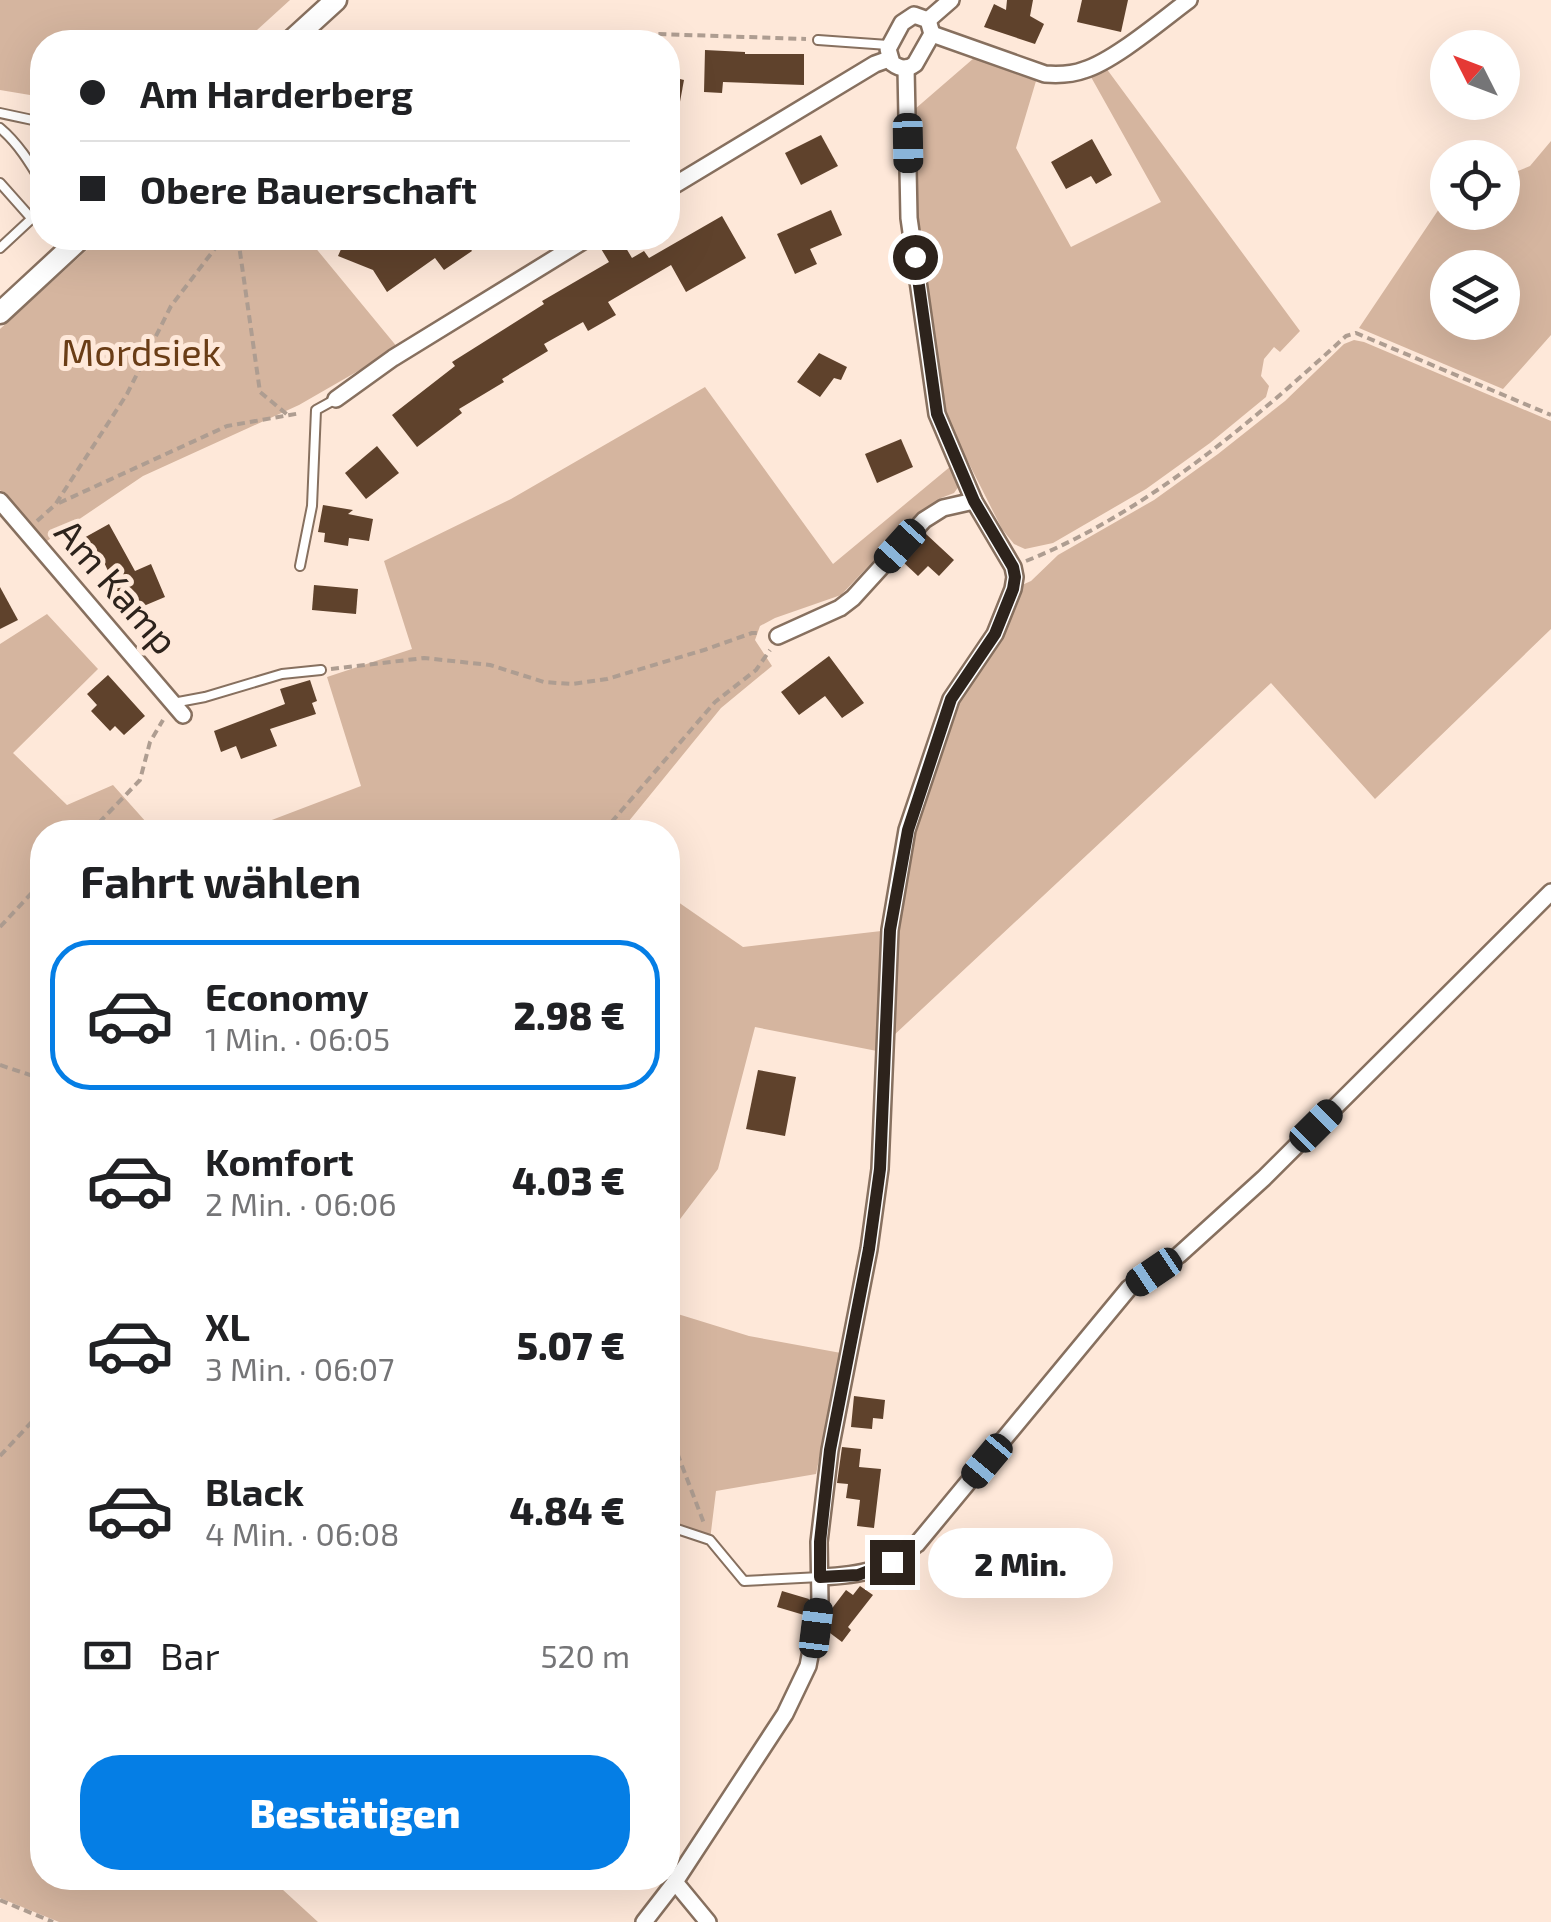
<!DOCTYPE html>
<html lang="de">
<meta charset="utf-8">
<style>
:root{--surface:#fff;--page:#f6f6f6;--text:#202124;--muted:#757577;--line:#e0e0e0;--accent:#057ee5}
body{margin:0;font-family:"Exo 2",sans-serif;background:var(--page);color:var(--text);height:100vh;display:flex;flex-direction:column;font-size:38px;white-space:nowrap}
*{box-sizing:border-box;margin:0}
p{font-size:32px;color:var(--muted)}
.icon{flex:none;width:55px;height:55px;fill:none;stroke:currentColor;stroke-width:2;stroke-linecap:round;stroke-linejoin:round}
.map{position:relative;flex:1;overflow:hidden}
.drawer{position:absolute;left:30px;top:820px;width:650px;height:1070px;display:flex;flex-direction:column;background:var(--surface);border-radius:40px;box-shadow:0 10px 40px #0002}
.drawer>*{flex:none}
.guide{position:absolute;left:30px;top:30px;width:650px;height:220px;border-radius:40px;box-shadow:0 10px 40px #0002;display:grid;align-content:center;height:220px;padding:0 50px;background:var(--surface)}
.needle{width:65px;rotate:312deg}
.controls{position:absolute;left:1430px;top:30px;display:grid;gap:20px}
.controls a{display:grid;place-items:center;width:90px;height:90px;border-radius:50%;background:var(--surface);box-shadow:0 10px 40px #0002;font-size:50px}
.end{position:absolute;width:45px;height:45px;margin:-22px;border:12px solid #2d231c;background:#fff;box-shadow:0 0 0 5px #fff}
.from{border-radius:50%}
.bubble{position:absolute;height:70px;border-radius:35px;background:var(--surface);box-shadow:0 10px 40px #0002;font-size:32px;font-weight:800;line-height:70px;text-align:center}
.car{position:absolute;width:30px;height:60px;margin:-30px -15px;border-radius:12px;box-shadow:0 0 8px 2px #0007;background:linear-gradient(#222 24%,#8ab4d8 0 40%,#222 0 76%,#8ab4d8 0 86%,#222 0)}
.guide b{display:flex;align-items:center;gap:35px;height:95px;font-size:38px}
.guide b+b{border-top:2px solid var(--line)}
.guide i{width:25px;height:25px;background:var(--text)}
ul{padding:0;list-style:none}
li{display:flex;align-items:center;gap:30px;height:150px;margin:0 20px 15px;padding:0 30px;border:5px solid transparent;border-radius:40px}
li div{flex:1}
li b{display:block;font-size:38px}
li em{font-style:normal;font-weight:800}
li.on{border-color:var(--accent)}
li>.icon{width:90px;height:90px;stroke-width:1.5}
h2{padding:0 50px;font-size:45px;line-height:120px}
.pay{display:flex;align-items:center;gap:25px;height:110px;padding:0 50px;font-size:38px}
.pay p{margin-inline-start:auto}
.action{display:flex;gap:20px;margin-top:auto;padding:20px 50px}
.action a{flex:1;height:115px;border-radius:40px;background:var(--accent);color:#fff;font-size:40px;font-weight:800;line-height:115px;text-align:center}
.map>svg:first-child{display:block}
</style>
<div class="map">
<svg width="1551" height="1922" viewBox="0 0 1551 1922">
<rect width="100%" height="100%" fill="#fee8d9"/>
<g fill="#d5b59f" fill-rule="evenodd">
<path d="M0,0h290l-46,42h-202v55l-42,-7z"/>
<path d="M974,58l62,23 -20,67 55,99 90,-45 -70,-125 15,-9 194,263 -20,21 -6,-5 -10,12 -3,17 8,10 -3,11 -56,46 -64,46 -93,54 -28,6 -11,-5 -12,-15 -59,-117 -27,-196 -1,-107z"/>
<path d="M1551,141v194l-48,54 -144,-61 86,-128 2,-1 1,13h54l1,-35 27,-11zM1448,268h54v54h-54z"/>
<path d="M100,238h209v2l89,108 -99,57 -156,71 -99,67 -44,-53v-161z"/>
<path d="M1354,340l10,2 187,79v208l-176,170 -104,-116 -394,368 -122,-24 -37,142 -50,66v-340l75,52 147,-17 17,-100 44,-131 54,-93 17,-21 9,-4 27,-26 96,-55 64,-46 67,-53 59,-57z"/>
<path d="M705,387l128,177 118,-98 8,20 -5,7 -13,5 -22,15 -78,82 -66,23 -15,8 -5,14 17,26 -51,42 -101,124h-380l121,-46 -34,-109 85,-28 -28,-88 127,-62z"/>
<path d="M47,614l51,55 -85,84 54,52 46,-20 42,47h-113v1046h228l48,44h-259l-59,-24v-1254z"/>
<path d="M668,1311l81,25 92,17 -25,121 -100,17 -6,49 -42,-14z"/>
</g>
<g fill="#5f422c">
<path d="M1007,0h26l-3,16 14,8 -9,20 -51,-17 10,-23 12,6z"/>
<path d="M1082,0h46l-7,32 -44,-10z"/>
<path d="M705,50l40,2v2h59v31l-81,-3 -1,11 -18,-1z"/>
<path d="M668,76l16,4 -9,49 -7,-1z"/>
<path d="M821,135l17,31 -37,19 -16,-32z"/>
<path d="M1092,139l20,36 -16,9 -5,-8 -25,13 -15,-27z"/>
<path d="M831,210l11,25 -32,14 7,15 -22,10 -18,-40z"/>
<path d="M722,216l24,42 -60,34 -15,-27 -63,37 8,13 -28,16 -5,-9 -39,22 4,7 -46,28 2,3 -45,27 3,4 -45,34 -25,-32 63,-49 -3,-4 92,-58 -2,-3 67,-39 -9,-15 16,-9h4l12,20 12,-7 5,7z"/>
<path d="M346,238h117l9,13 -28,19 -9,-12 -48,34 -14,-22 -35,-14z"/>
<path d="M819,353l28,14 -6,13 -7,-2 -14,19 -23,-15z"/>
<path d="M901,439l12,28 -36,16 -12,-29z"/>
<path d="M377,446l22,27 -33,26 -21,-26z"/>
<path d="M323,505l30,5 -5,4 25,5 -4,22 -20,-3 -1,8 -24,-4 1,-9 -7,-1z"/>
<path d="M109,524l26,47 16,-7 14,33 -38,16 -24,-53 -16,9 -14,-25z"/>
<path d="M926,534l28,26 -15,16 -11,-10 -10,10 -16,-15z"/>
<path d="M314,585l44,4 -2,25 -44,-4z"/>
<path d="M0,587l18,33 -18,9z"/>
<path d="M829,656l35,47 -22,15 -17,-22 -26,19 -18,-23z"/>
<path d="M108,675l37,41 -21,19 -9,-9 -5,5 -19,-20 6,-6 -10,-11z"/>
<path d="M310,680l7,21 -5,2 4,11 -46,15 7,17 -36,13 -5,-13 -15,6 -7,-21 71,-27 -5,-15z"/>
<path d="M758,1070l38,7 -11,59 -39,-7z"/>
<path d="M854,1396l31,4 -2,19 -10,-1 -1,11 -21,-2z"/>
<path d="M842,1447l19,2 -2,18 22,2 -7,59 -17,-2 3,-26 -14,-2 2,-14 -11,-1z"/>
<path d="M860,1586l13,9 -25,32 3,3 -9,12 -16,-12 4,-19 16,-21 7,5z"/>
<path d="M782,1591l27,8 -5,16 -27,-8z"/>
</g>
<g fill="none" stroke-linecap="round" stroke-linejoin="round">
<defs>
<g id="lane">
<path d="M818,40l70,5"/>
<path d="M0,113l42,9"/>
<path d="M0,128c18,15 30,35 42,55"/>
<path d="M0,183l32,36"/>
<path d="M0,248l42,-39"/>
<path d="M300,566l12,-60 4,-96 20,-11"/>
<path d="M173,703l32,-6 77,-23 39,-4"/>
<path d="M668,1526l42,14 34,41 76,-4"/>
</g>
<g id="street">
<path d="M914,15l14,5 4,14 -17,30c-8,6 -15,5 -23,-1l-4,-14 14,-26z"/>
<path d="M928,20l23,-20"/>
<path d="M932,34l113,40c14,1 26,1 39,-4 30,-9 78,-50 105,-70"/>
<path d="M668,189l207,-125 14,-5"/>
<path d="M336,399l57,-41 195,-120"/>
<path d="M0,501l183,214"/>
<path d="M778,636l62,-28 13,-10 71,-78 19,-12 31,-7"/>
<path d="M820,1577c45,-2 60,-6 97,-33l212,-256 50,-33 85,-77 287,-286"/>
<path d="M675,1882l33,40"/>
<path d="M644,1922l31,-40 110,-168 23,-48 12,-63 -1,-61 11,-92 39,-201 11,-80 10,-239 17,-100 44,-131 44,-65 18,-45 2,-12 -2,-10 -39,-66 -37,-87 -28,-196 -3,-150"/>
</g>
<g id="secondary">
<path d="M290,42l46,-42"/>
<path d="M0,313l81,-75"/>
</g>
</defs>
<use href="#lane" stroke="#87705f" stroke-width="12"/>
<use href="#street" stroke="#87705f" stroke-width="20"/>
<use href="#secondary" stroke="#87705f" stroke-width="25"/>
<g stroke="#ae9d91" stroke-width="4" stroke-dasharray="8 5" stroke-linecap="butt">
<path d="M607,42l50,-8 149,5"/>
<path d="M238,238l22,154 29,24"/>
<path d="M59,503l168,-77 74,-13"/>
<path d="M37,521l18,-16 72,-111 44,-88 52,-68"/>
<path d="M1026,561c119,-47 227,-140 320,-225l10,-3 195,82"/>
<path d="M331,669l93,-11 66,7 54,17 28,2 35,-5 97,-29 48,-17h8"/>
<path d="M90,832l50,-52 10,-38 13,-22"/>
<path d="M603,832l112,-130 41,-32 14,-20"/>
<path d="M0,927l42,-45"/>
<path d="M0,1065l42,14"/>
<path d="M668,1429l37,97"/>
<path d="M0,1456l42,-45"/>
<path d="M0,1900l53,22"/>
</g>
<use href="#lane" stroke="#fff" stroke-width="8"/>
<use href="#street" stroke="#fff" stroke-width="15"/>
<use href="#secondary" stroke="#fff" stroke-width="20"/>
</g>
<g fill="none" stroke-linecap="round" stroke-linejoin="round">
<path stroke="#2d231c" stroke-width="12" d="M892,1562l-34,13 -38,2v-35l10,-92 39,-201 11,-80 10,-239 18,-100 43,-131 44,-65 18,-45 2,-12 -2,-10 -39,-66 -37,-87 -22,-157"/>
</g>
<g text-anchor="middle" stroke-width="10" stroke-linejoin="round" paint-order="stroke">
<g font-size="38" fill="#6a3d16" stroke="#fee8d9">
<text x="141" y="366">Mordsiek</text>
</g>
<g font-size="38" fill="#2d231c" stroke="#fee8d9">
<text transform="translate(116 587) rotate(49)" y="13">Am Kamp</text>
</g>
</g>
</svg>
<div class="controls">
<a><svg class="needle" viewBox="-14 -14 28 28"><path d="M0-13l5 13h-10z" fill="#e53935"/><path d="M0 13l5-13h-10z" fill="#757577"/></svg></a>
<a><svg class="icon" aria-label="locate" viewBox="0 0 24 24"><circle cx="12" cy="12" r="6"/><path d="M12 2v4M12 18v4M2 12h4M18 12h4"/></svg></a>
<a><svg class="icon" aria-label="layers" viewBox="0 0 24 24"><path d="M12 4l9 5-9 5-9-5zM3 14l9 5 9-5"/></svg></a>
</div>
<i class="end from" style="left:915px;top:257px"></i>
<i class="end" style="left:892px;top:1562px"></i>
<div class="bubble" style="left:928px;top:1528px;width:185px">2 Min.</div>
<i class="car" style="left:908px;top:143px;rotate:179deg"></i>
<i class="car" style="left:900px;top:546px;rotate:222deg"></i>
<i class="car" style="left:1316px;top:1126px;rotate:45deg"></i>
<i class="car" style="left:1154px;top:1272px;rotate:236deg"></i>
<i class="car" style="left:987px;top:1461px;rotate:220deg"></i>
<i class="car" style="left:816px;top:1628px;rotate:7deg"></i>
<div class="guide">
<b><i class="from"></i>Am Harderberg</b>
<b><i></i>Obere Bauerschaft</b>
</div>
<section class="drawer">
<h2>Fahrt wählen</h2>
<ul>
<li class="on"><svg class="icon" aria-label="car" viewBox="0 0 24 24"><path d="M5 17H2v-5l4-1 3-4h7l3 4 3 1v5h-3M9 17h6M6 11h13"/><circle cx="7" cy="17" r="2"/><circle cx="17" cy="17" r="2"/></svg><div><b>Economy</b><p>1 Min. · 06:05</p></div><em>2.98 €</em></li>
<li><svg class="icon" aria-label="car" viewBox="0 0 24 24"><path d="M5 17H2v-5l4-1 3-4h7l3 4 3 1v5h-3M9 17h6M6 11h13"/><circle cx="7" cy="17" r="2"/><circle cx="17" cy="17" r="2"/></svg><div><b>Komfort</b><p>2 Min. · 06:06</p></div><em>4.03 €</em></li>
<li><svg class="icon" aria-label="car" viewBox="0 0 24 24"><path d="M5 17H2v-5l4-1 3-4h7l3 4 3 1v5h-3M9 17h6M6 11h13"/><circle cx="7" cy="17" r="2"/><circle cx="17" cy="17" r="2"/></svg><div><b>XL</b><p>3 Min. · 06:07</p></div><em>5.07 €</em></li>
<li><svg class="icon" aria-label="car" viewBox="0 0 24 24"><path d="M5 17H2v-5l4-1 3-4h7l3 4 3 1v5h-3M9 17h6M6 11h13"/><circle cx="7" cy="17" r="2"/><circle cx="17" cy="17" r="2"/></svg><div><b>Black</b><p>4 Min. · 06:08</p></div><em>4.84 €</em></li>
</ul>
<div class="pay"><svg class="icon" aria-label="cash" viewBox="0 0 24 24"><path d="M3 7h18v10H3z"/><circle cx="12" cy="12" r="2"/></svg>Bar<p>520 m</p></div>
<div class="action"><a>Bestätigen</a></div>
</section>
</div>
